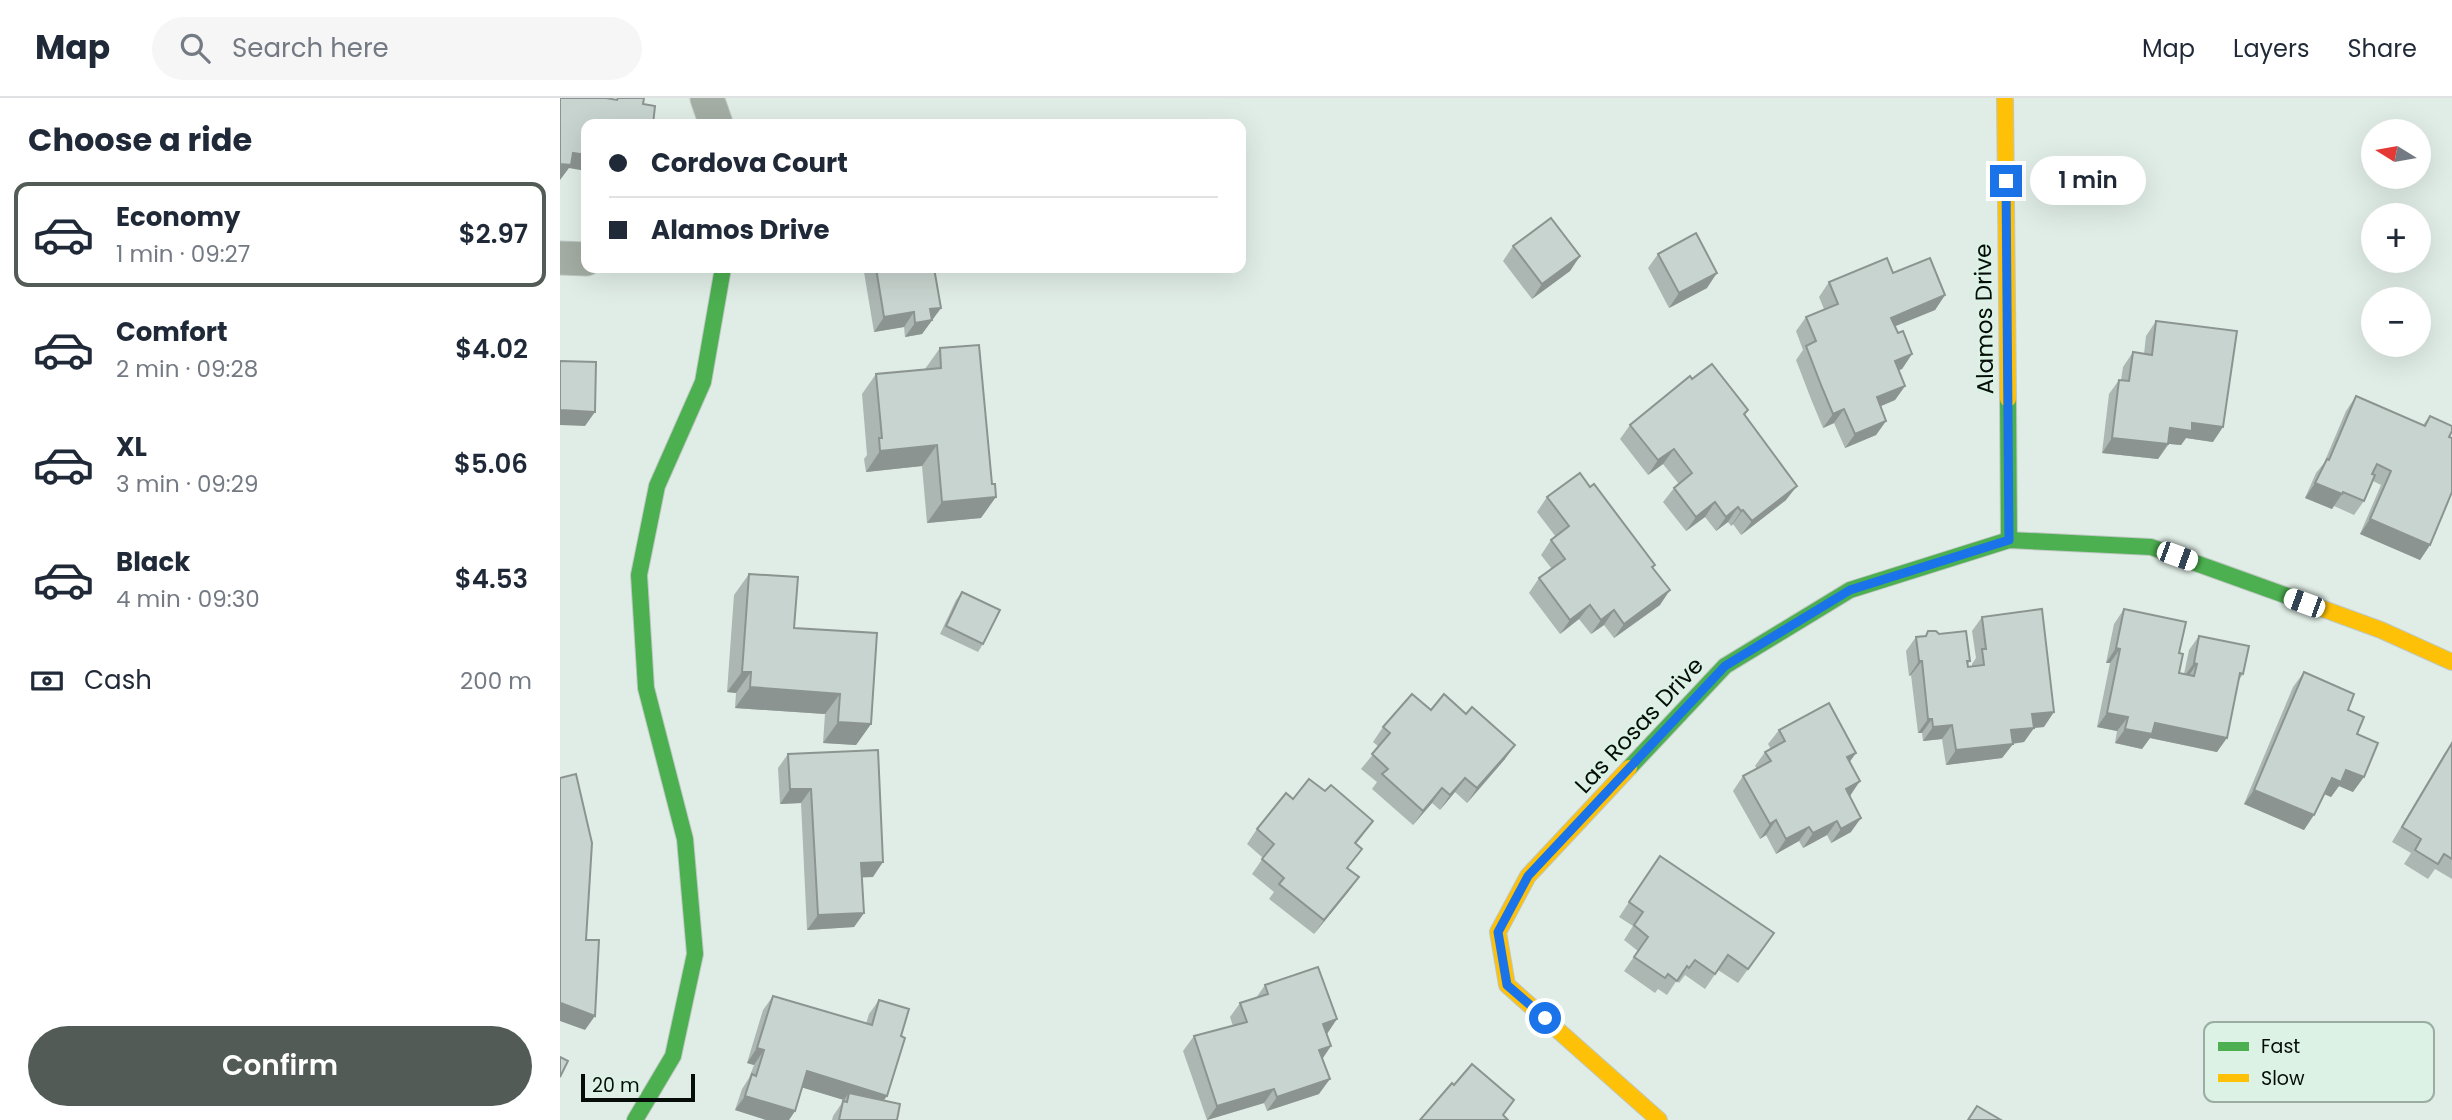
<!DOCTYPE html>
<meta charset="utf-8">
<style>
:root{--surface:#fff;--page:#f6f6f7;--text:#1f2937;--muted:#747a83;--line:#e0e1e3;--accent:#525b56}
body{margin:0;font-family:Poppins,sans-serif;background:var(--page);color:var(--text);height:100vh;display:flex;flex-direction:column;font-size:26px;white-space:nowrap}
*{box-sizing:border-box;margin:0}
p{font-size:23px;color:var(--muted)}
.icon{flex:none;width:38px;height:38px;fill:none;stroke:currentColor;stroke-width:2;stroke-linecap:round;stroke-linejoin:round}
.map{position:relative;flex:1;overflow:hidden}
.sheet{display:flex;flex-direction:column;background:var(--surface);width:560px}
.sheet>*{flex:none}
.banner{position:absolute;left:21px;top:21px;width:665px;height:154px;border-radius:14px;box-shadow:0 7px 28px #0002;display:grid;align-content:center;height:154px;padding:0 28px;background:var(--surface)}
.needle{width:46px;rotate:281deg}
.controls{position:absolute;left:1801px;top:21px;display:grid;gap:14px}
.controls a{display:grid;place-items:center;width:70px;height:70px;border-radius:50%;background:var(--surface);box-shadow:0 7px 28px #0002;font-size:35px}
.scale{position:absolute;left:21px;bottom:18px;width:114px;box-sizing:border-box;padding-left:7px;border:4px solid #060d09;border-top:0;font-size:19px;line-height:24px;white-space:nowrap;color:#060d09;-webkit-text-stroke:5px #dbf2e5;paint-order:stroke}
.end{position:absolute;width:32px;height:32px;margin:-16px;border:9px solid #1a73e8;background:#fff;box-shadow:0 0 0 4px #fff}
.from{border-radius:50%}
.bubble{position:absolute;height:49px;border-radius:24px;background:var(--surface);box-shadow:0 7px 28px #0002;font-size:23px;font-weight:600;line-height:49px;text-align:center}
.car{position:absolute;width:21px;height:42px;margin:-21px -10px;border-radius:9px;box-shadow:0 0 5px 2px #0007;background:linear-gradient(#fff 24%,#345 0 40%,#fff 0 76%,#345 0 86%,#fff 0)}
.banner b{display:flex;align-items:center;gap:24px;height:66px;font-size:26px}
.banner b+b{border-top:2px solid var(--line)}
.banner i{width:18px;height:18px;background:var(--text)}
ul{padding:0;list-style:none}
li{display:flex;align-items:center;gap:21px;height:105px;margin:0 14px 10px;padding:0 14px;border:4px solid transparent;border-radius:14px}
li div{flex:1}
li b{display:block;font-size:26px}
li em{font-style:normal;font-weight:600}
li.active{border-color:var(--accent)}
li>.icon{width:63px;height:63px;stroke-width:1.5}
h2{padding:0 28px;font-size:32px;line-height:84px}
.pay{display:flex;align-items:center;gap:18px;height:77px;padding:0 28px;font-size:26px}
.pay p{margin-inline-start:auto}
.primary-button{display:flex;gap:14px;margin-top:auto;padding:14px 28px}
.primary-button a{flex:1;height:80px;border-radius:42px;background:var(--accent);color:#fff;font-size:28px;font-weight:600;line-height:80px;text-align:center}
header{display:flex;align-items:center;gap:42px;box-sizing:border-box;height:98px;padding:0 35px;background:var(--surface);border-bottom:2px solid var(--line)}
header strong{font-size:33px}
nav{display:flex;gap:38px;margin-inline-start:auto;font-size:24px}
.search{width:490px;height:63px;background:var(--page);display:flex;align-items:center;gap:18px;box-sizing:border-box;padding:0 24px;border-radius:38px;color:var(--muted);font-size:26px}
main{display:flex;flex:1;min-height:0}
.map>svg:first-child{display:block}
</style>
<header>
<strong>Map</strong>
<div class="search"><svg class="icon" aria-label="search" viewBox="0 0 24 24"><circle cx="10" cy="10" r="6"/><path d="M15 15l6 6"/></svg>Search here</div>
<nav><a>Map</a><a>Layers</a><a>Share</a></nav>
</header>
<main>
<section class="sheet">
<h2>Choose a ride</h2>
<ul>
<li class="active"><svg class="icon" aria-label="car" viewBox="0 0 24 24"><path d="M5 17H2v-5l4-1 3-4h7l3 4 3 1v5h-3M9 17h6M6 11h13"/><circle cx="7" cy="17" r="2"/><circle cx="17" cy="17" r="2"/></svg><div><b>Economy</b><p>1 min · 09:27</p></div><em>$2.97</em></li>
<li><svg class="icon" aria-label="car" viewBox="0 0 24 24"><path d="M5 17H2v-5l4-1 3-4h7l3 4 3 1v5h-3M9 17h6M6 11h13"/><circle cx="7" cy="17" r="2"/><circle cx="17" cy="17" r="2"/></svg><div><b>Comfort</b><p>2 min · 09:28</p></div><em>$4.02</em></li>
<li><svg class="icon" aria-label="car" viewBox="0 0 24 24"><path d="M5 17H2v-5l4-1 3-4h7l3 4 3 1v5h-3M9 17h6M6 11h13"/><circle cx="7" cy="17" r="2"/><circle cx="17" cy="17" r="2"/></svg><div><b>XL</b><p>3 min · 09:29</p></div><em>$5.06</em></li>
<li><svg class="icon" aria-label="car" viewBox="0 0 24 24"><path d="M5 17H2v-5l4-1 3-4h7l3 4 3 1v5h-3M9 17h6M6 11h13"/><circle cx="7" cy="17" r="2"/><circle cx="17" cy="17" r="2"/></svg><div><b>Black</b><p>4 min · 09:30</p></div><em>$4.53</em></li>
</ul>
<div class="pay"><svg class="icon" aria-label="cash" viewBox="0 0 24 24"><path d="M3 7h18v10H3z"/><circle cx="12" cy="12" r="2"/></svg>Cash<p>200 m</p></div>
<div class="primary-button"><a>Confirm</a></div>
</section>
<div class="map">
<svg width="1892" height="1022" viewBox="0 0 1892 1022">
<rect width="100%" height="100%" fill="#e0ede6"/>
<g fill="none" stroke-linecap="round" stroke-linejoin="round">
<defs>
<g id="street">
<path d="M147,0l9,26"/>
<path d="M0,160l26,1"/>
</g>
<g id="fast">
<path d="M1448,301l1,141"/>
<path d="M1069,670l96,-102 125,-76 159,-50 142,7 156,56"/>
<path d="M75,1022l38,-64 22,-102 -10,-115 -39,-151 -7,-113 18,-89 46,-104 20,-114"/>
</g>
<g id="slow">
<path d="M1445,0l3,301"/>
<path d="M1747,505l74,27 71,32"/>
<path d="M1069,670l-101,108 -30,56 9,53 152,135"/>
</g>
</defs>
<use href="#street" stroke="#bec8c3" stroke-width="35"/>
<use href="#fast" stroke="#bec8c3" stroke-width="18"/>
<use href="#slow" stroke="#bec8c3" stroke-width="18"/>
<use href="#street" stroke="#a4aea4" stroke-width="33"/>
<use href="#fast" stroke="#4caf50" stroke-width="16"/>
<use href="#slow" stroke="#ffc107" stroke-width="16"/>
</g>
<g fill="#acb6b2">
<path d="M953,148l67,10 -10,15 -38,28 -29,-38z"/>
<path d="M1098,156l49,34 -38,20 -21,-40z"/>
<path d="M298,170h76l7,40 -19,26 -17,3 -1,-10 -30,5 -10,-60 -5,1z"/>
<path d="M1333,175l52,22 -10,15 -40,16 3,7 14,21 -10,15 -4,1 7,16 -10,14 -14,6 5,15 -10,14 -31,13 -11,-25 -11,5 -12,-29 -15,-39 7,-10 -7,-19 10,-14 18,-8 -5,-12 10,-15z"/>
<path d="M1596,223l57,121 -27,-4 -5,7 -12,-1 -11,15 -56,-6 7,-59 10,-14h2l2,-13 10,-15 11,2 2,-18z"/>
<path d="M380,250l41,170 -54,5 -5,-57 -56,6 -2,-13 3,-4 -5,-61 14,-20 49,-5z"/>
<path d="M1132,281l56,31 -3,5 41,85 -45,35 -8,-11 -2,2 -3,-4 -12,9 -11,-14 -19,14 -23,-29 11,-14 5,-4 -16,-20 -15,11 -28,-36 10,-14z"/>
<path d="M1796,298l67,29 7,-9 19,21 -19,108 -10,15 -60,-26 21,-49 -8,-4 -9,20 -10,14 -20,-9 -2,3 -27,-11 11,-25 8,-10 22,-52z"/>
<path d="M1030,389l65,78 -2,3 7,37 -46,33 -10,-13 -13,9 -12,-15 -19,15 -31,-41 10,-15 13,-9 -11,-14 10,-15 5,-3 -19,-25 10,-15z"/>
<path d="M189,476l45,54 77,96 -15,21 -33,-2 2,-29 -90,-6 1,-15 -9,-1 7,-97z"/>
<path d="M402,494l21,52 -5,8 -38,-18 16,-34z"/>
<path d="M1564,511l55,44v20l5,1 5,-24 10,-14 44,38 -4,6 -22,72 -67,-14 -8,11 -27,-6 2,-12 -20,-4 13,-64h-4l8,-39z"/>
<path d="M1422,519l62,110 -10,1 -10,14 -11,2 -11,14 -56,7 -4,-26 -19,2 -1,-8h-4l-7,-58 -2,1 -3,-25 10,-14 9,-1 3,-5 42,30 -2,3v3l4,-1v-2l4,-6 -4,-27z"/>
<path d="M1744,574l44,38 9,24 -4,58 -14,-6 -8,11 -7,-3 -20,36 -60,-26 49,-117z"/>
<path d="M871,612l74,49 -38,44 -12,-11 -15,18 -8,-7 -19,22 -41,-36 5,-7 -16,-13 18,-22 -6,-5 10,-15z"/>
<path d="M1219,632l77,23 -6,8 1,71 -20,11 -4,-8 -24,13 -4,-7 -23,13 -10,-19 -6,4 -27,-48 10,-15 14,-7 -2,-3 10,-14 6,-3 -3,-5z"/>
<path d="M1892,645v136l-17,-10 -7,10 -24,-15 7,-11 -19,-11 52,-88z"/>
<path d="M228,656l85,123h-11l2,36 -10,14 -47,3 -6,-127 -21,1 -2,-36z"/>
<path d="M733,701l70,36 -7,9 -8,25 11,8 -11,15 -34,42 -45,-35 5,-7 -22,-18 11,-16 -16,-14 10,-15z"/>
<path d="M1100,758l114,77 -36,50 -20,-13 -13,19 -20,-14 -6,8 -2,-3 -10,15 -9,-6 -3,4 -31,-22 14,-20 -14,-11 9,-14 -14,-9z"/>
<path d="M705,887l61,49 -4,25 -3,35 -52,17 -3,-8 -57,17 -24,-69 11,-15 39,-10 -3,-9 10,-14 16,-5z"/>
<path d="M213,898l93,28 3,-10 10,-14 5,100 13,20h-65l1,-4 11,-16 -42,-13 -7,24 -6,9h-23l-31,-10 7,-21 7,-11 5,-13 -7,-2 16,-53z"/>
</g>
<g fill="#8c9491">
<path d="M13,55l13,2v16l-17,-3 -9,12v-16z"/>
<path d="M1020,158l-10,15 -38,28 10,-15z"/>
<path d="M302,170h5l-3,4 -5,1z"/>
<path d="M1157,175l-10,15 -38,20 10,-15z"/>
<path d="M1385,197l-10,15 -54,22 10,-14z"/>
<path d="M381,210l-19,26 -17,3 10,-14 15,-14z"/>
<path d="M354,214l-10,15 -30,5 10,-15z"/>
<path d="M1352,256l-10,15 -17,7 10,-15z"/>
<path d="M1345,288l-10,14 -28,12 10,-15z"/>
<path d="M1284,311l-10,14 -11,5 10,-14z"/>
<path d="M0,312l35,2 -10,14 -25,-1z"/>
<path d="M1326,323l-10,14 -31,13 10,-14z"/>
<path d="M1632,325l31,4 -10,15 -27,-4 -5,7 -21,-2 10,-15z"/>
<path d="M1552,340l56,6 -10,15 -56,-6z"/>
<path d="M377,347l-15,21 -56,6 14,-21z"/>
<path d="M1114,351l-11,15 -15,11 10,-15z"/>
<path d="M1755,385l27,11 -10,15 -27,-11z"/>
<path d="M1237,388l-11,14 -45,35 11,-14z"/>
<path d="M436,399l-15,21 -54,5 15,-21z"/>
<path d="M1155,404l-10,15 -19,14 10,-14z"/>
<path d="M1178,409l-10,15 -12,9 10,-14z"/>
<path d="M1183,412l-10,14 -2,2 10,-15z"/>
<path d="M1810,421l60,26 -10,15 -60,-26z"/>
<path d="M1110,492l-10,15 -46,33 10,-14z"/>
<path d="M1030,507l-11,14 -19,15 10,-14z"/>
<path d="M1054,512l-10,15 -13,9 10,-14z"/>
<path d="M1556,550l4,1 -10,14h-4z"/>
<path d="M1359,563h3l-11,14 -2,1z"/>
<path d="M1634,565l3,1 -10,14h-4z"/>
<path d="M182,574h9l-15,21 -9,-1z"/>
<path d="M190,589l90,7 -15,20 -90,-6z"/>
<path d="M1494,614l-10,15 -22,2 10,-15z"/>
<path d="M1547,615l21,4 -11,14 -20,-4z"/>
<path d="M1368,621h4l-10,14h-4z"/>
<path d="M278,624l33,2 -15,21 -33,-2z"/>
<path d="M1595,625l72,15 -10,14 -67,-14 -8,11 -27,-6 10,-14z"/>
<path d="M1392,627l-10,14 -19,2 10,-14z"/>
<path d="M1474,630l-10,14 -23,3 10,-15z"/>
<path d="M1453,646l-11,14 -56,7 10,-15z"/>
<path d="M955,647l-10,14 -38,44 10,-15z"/>
<path d="M1296,655l-10,14 1,-10z"/>
<path d="M1786,672l18,7 -11,15 -14,-6 -8,11 -9,-4 10,-15z"/>
<path d="M905,680l-10,14 -15,18 10,-15z"/>
<path d="M1300,683l-10,15 -14,8 10,-15z"/>
<path d="M882,690l-10,15 -19,22 10,-14z"/>
<path d="M230,691h21l-10,14 -21,1z"/>
<path d="M1694,692l60,25 -10,15 -60,-26z"/>
<path d="M1301,720l-10,14 -20,11 10,-14z"/>
<path d="M1216,722l-10,15 -6,4 10,-15z"/>
<path d="M1277,723l-10,14 -24,13 10,-15z"/>
<path d="M1249,729l-10,14 -23,13 10,-15z"/>
<path d="M323,764l-10,15 -22,1 10,-15z"/>
<path d="M799,779l-11,15 -34,42 10,-14z"/>
<path d="M304,815l-10,14 -47,3 11,-15z"/>
<path d="M1,905l34,13 -10,14 -25,-9v-17z"/>
<path d="M777,921l-10,15 -4,-10z"/>
<path d="M771,948l-10,15 -2,-11z"/>
<path d="M197,950l7,2 -10,15 -7,-2z"/>
<path d="M247,973l80,25 -10,14 -28,-17 -5,7 -47,-14z"/>
<path d="M770,981l-11,15 -52,17 10,-14z"/>
<path d="M714,991l-10,14 -57,17 10,-14z"/>
<path d="M185,998l50,15 -6,9h-23l-31,-10z"/>
</g>
<g fill="#c8d4cf" stroke="#8c9491" stroke-width="2">
<path d="M0,0h46l11,2 1,-2h26l-1,6 12,2 -2,18h-67v31l-13,-2 -2,12 -11,-1z"/>
<path d="M991,120l29,38 -38,28 -29,-38z"/>
<path d="M1136,135l21,40 -38,20 -21,-39z"/>
<path d="M1327,160l6,15 37,-15 15,37 -54,23 7,15 5,-2 9,23 -17,7 10,25 -28,11 9,24 -31,13 -11,-25 -11,5 -12,-29 -15,-39 10,-5 -10,-24 32,-13 -9,-22z"/>
<path d="M316,170h58l7,40 -11,1 2,11 -17,3 -1,-11 -30,5z"/>
<path d="M1596,223l81,10 -14,96 -31,-4v8l-22,-3 -2,16 -56,-6 7,-58 10,1 4,-29 19,3z"/>
<path d="M419,247l13,139h3l1,13 -54,5 -5,-57 -57,6 -1,-13h3l-6,-64 65,-6 -1,-20z"/>
<path d="M0,263l36,1 -1,50 -35,-2z"/>
<path d="M1152,266l36,46 -4,4 53,72 -45,35 -9,-11 -2,1 -3,-4 -12,10 -11,-15 -19,15 -22,-29 18,-15 -18,-24 -16,11 -28,-35 60,-49 2,3z"/>
<path d="M1796,298l69,30 5,-10 22,10v5l-3,6 3,1v54l-22,53 -60,-26 21,-48 -14,-7 -5,10 3,1 -11,26 -21,-9 -1,2 -27,-11 12,-24 2,1z"/>
<path d="M1020,375l10,14 4,-3 61,81 -3,2 18,23 -46,34 -10,-14 -13,10 -11,-15 -20,15 -31,-42 26,-19 -14,-19 18,-14 -22,-29z"/>
<path d="M189,476l49,3 -4,51 83,5 -6,91 -33,-2 2,-28 -90,-7 1,-15h-9z"/>
<path d="M402,494l38,18 -17,34 -37,-18z"/>
<path d="M1482,511l12,103 -22,2 2,14 -23,2 2,14 -57,6 -4,-25 -19,2 -1,-8h-4l-6,-58h-3l-3,-24 10,-1 2,-5h8l3,3 27,-3 4,30h-3l1,6 16,-2 -2,-16h4l-4,-32z"/>
<path d="M1564,511l62,13 -7,31 4,1 -4,19 15,3 3,-12 -3,-1 5,-27 50,10 -6,28 -3,-1 -13,65 -72,-15 -3,11 -27,-5 3,-12 -21,-4 13,-64 -4,-1z"/>
<path d="M1744,574l50,22 -6,16 16,7 -7,17 21,9 -14,34 -18,-7 -5,12 -9,-4 -18,37 -60,-25z"/>
<path d="M852,596l19,16 13,-16 22,20 6,-7 43,38 -38,43 -12,-10 -15,17 -8,-7 -19,23 -41,-37 6,-5 -16,-15 18,-21 -7,-6z"/>
<path d="M1269,605l27,50 -9,4 13,24 -14,8 15,29 -20,11 -4,-8 -24,12 -4,-6 -23,12 -10,-19 -6,4 -27,-48 28,-15 -6,-9 20,-11 -6,-11z"/>
<path d="M1892,645v116l-8,-5 -6,10 -23,-14 6,-11 -19,-12z"/>
<path d="M318,652l5,112 -22,1 3,50 -46,2 -7,-126h-21l-2,-35z"/>
<path d="M16,676l16,69 -6,97h13l-4,76 -34,-13 -1,3v-228z"/>
<path d="M749,681l16,12 6,-6 42,36 -18,22 7,6 -15,19 12,9 -35,43 -45,-36 5,-6 -22,-19 12,-15 -17,-15 29,-36 7,6z"/>
<path d="M1100,758l114,77 -26,36 -20,-14 -13,19 -20,-14 -6,8 -2,-2 -10,15 -9,-7 -3,4 -31,-21 14,-20 -14,-12 9,-13 -14,-10z"/>
<path d="M758,869l19,52 -14,5 8,22 -12,4 11,29 -53,18 -3,-8 -57,17 -23,-70 53,-14 -7,-19 28,-9 -3,-9z"/>
<path d="M213,898l99,29 7,-25 30,9 -8,27 4,2 -18,58 -80,-25 -12,40 -50,-15 7,-22 4,2 8,-26 -7,-2z"/>
<path d="M0,959l8,4 -8,16z"/>
<path d="M912,966l42,36 -11,15 5,5h-88l32,-37 2,2z"/>
<path d="M289,995l51,11 -3,16h-58l4,-19 4,1z"/>
<path d="M1417,1008l24,14h-33z"/>
</g>
<g fill="none" stroke-linecap="round" stroke-linejoin="round">
<path stroke="#1a73e8" stroke-width="9" d="M985,920l-38,-33 -9,-53 30,-56 197,-210 125,-76 159,-50 -3,-359"/>
</g>
<g text-anchor="middle" stroke-width="5" stroke-linejoin="round" paint-order="stroke">
<g font-size="23" fill="#060d09" stroke="#dbf2e5">
<text transform="translate(1424 221) rotate(-91)" y="8">Alamos Drive</text>
<text transform="translate(1079 627) rotate(-47)" y="8">Las Rosas Drive</text>
</g>
</g>
<rect x="1644" y="924" width="230" height="80" rx="10" fill="#dbf2e5" stroke="#9bada3" stroke-width="2"/>
<rect x="1658" y="944" width="31" height="9" fill="#4caf50"/>
<rect x="1658" y="976" width="31" height="8" fill="#ffc107"/>
<g font-size="19" fill="#060d09">
<text x="1701" y="955">Fast</text>
<text x="1701" y="987">Slow</text>
</g>
</svg>
<div class="controls">
<a><svg class="needle" viewBox="-14 -14 28 28"><path d="M0-13l5 13h-10z" fill="#e53935"/><path d="M0 13l5-13h-10z" fill="#747a83"/></svg></a>
<a>+</a>
<a>−</a>
</div>
<div class="scale">20 m</div>
<i class="end from" style="left:985px;top:920px"></i>
<i class="end" style="left:1446px;top:83px"></i>
<div class="bubble" style="left:1470px;top:58px;width:116px">1 min</div>
<i class="car" style="left:1617px;top:458px;rotate:110deg"></i>
<i class="car" style="left:1744px;top:505px;rotate:290deg"></i>
<div class="banner">
<b><i class="from"></i>Cordova Court</b>
<b><i></i>Alamos Drive</b>
</div>
</div>
</main>
